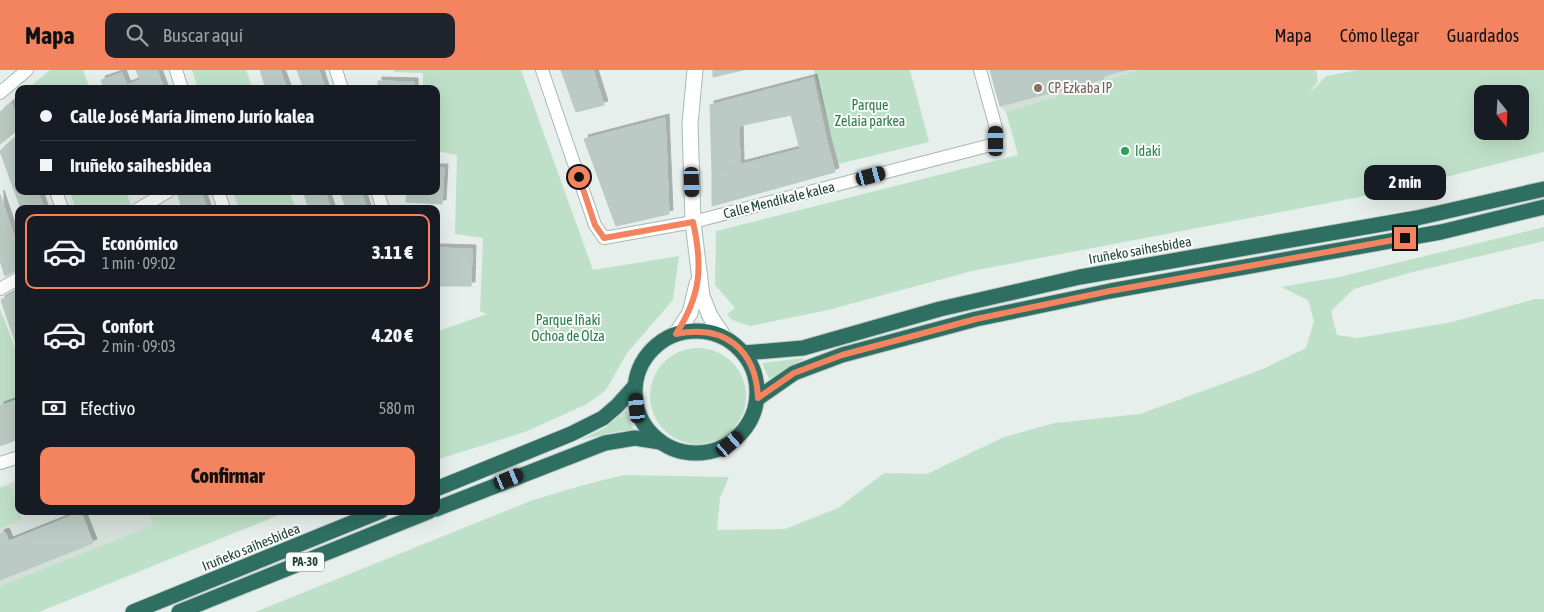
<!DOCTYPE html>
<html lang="es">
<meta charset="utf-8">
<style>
:root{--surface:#171b24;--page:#20242c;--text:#f1f3f6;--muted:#9ea1a6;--line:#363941;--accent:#f4845f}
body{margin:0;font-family:"Asap Condensed",sans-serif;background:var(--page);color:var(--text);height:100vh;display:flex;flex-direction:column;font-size:19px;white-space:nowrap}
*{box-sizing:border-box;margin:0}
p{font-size:16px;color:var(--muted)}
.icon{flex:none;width:28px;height:28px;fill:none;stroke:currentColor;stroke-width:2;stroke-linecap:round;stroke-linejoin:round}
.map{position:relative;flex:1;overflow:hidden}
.sheet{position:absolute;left:15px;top:135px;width:425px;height:310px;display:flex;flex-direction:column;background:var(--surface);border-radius:10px;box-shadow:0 5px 20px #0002}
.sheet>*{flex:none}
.banner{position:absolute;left:15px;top:15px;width:425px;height:110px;border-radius:10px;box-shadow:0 5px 20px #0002;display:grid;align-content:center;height:110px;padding:0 25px;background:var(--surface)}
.needle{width:32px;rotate:162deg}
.tools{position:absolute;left:1474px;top:15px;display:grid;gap:10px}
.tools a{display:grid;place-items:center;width:55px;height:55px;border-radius:10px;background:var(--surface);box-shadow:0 5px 20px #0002;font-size:25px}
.end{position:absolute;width:22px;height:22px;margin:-11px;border:6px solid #f4845f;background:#111;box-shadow:0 0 0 2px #111}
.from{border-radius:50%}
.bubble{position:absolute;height:35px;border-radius:10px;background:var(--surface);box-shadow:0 5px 20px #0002;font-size:16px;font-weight:800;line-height:35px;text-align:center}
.car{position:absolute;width:15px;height:30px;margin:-15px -8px;border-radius:6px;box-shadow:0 0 4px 1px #0007;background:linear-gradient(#222 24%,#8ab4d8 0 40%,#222 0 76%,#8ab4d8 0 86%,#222 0)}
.banner b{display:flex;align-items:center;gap:18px;height:48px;font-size:19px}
.banner b+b{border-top:1px solid var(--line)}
.banner i{width:12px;height:12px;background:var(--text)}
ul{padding:9px 0 0;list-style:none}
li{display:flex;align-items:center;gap:15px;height:75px;margin:0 10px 8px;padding:0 15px;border:2px solid transparent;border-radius:10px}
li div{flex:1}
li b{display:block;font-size:19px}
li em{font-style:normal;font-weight:800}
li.current{border-color:var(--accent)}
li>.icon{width:45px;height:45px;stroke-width:1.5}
.pay{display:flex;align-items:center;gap:12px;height:55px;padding:0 25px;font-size:19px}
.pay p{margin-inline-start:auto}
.button{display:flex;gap:10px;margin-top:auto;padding:10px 25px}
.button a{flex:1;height:58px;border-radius:10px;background:var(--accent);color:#111;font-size:20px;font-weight:800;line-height:58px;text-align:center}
header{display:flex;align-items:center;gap:30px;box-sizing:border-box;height:70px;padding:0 25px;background:var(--accent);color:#111}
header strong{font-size:24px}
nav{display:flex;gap:28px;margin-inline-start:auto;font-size:18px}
.search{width:350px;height:45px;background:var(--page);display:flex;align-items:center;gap:12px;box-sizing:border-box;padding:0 18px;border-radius:10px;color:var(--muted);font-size:19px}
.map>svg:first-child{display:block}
</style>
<header>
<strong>Mapa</strong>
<div class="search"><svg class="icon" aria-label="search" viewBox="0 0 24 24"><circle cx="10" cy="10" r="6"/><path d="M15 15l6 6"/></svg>Buscar aquí</div>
<nav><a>Mapa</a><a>Cómo llegar</a><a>Guardados</a></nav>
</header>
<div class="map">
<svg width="1544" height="542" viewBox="0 0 1544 542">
<defs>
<filter id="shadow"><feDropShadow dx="4" dy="-4" stdDeviation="0" flood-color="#0004"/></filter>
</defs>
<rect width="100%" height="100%" fill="#e6efeb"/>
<g fill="#d4dfda">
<path d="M991,0h148l-133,42 -6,-6z"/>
<path d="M19,410v31h129l5,14 -153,61v-99z"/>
</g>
<g fill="#bfe0c8" fill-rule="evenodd">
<path d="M50,0h33l7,19h-56l-1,-5z"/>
<path d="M192,0h54l7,19h-55z"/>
<path d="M394,0h127l72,200 86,-14 -6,44 -46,53 -21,37 -19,14 -62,28 -89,28v-128l51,-18 -7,-3 3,-73 -28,-4 2,-79 -21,-4v-62h-13v-16l-29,-1z"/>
<path d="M814,0h96l19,72 -91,22z"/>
<path d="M1139,0h177l2,11 -9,13 17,-18 32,-6h186v82l-153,39 -419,80 -144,39 -78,16 -18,-6 -5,-6 8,-6 -20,-23 1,-54 302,-76 -12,-43zM1482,24h38v37h-38z"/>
<path d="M70,121h56l6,18h-56z"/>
<path d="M233,121h56l7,18h-57z"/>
<path d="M1544,157v14l-135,32 -55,16 -23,22 6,24 21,3 94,-16 83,-23h9v313h-1289l278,-112 47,-14 43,-11 106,2 -9,21 -3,32 68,-1 53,-21 46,-35 43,1 77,-37 51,-14 85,-9 123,-45 43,-21 8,-27 -6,-21 -27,-13 58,-10z"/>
<path d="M0,239l19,49v41l-19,7z"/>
<circle cx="698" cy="326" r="48"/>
<path d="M805,288l-36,21 -7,-16z"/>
<path d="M626,340l8,21h-14l-40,9 26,-13z"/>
<path d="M10,416l12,34 -22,8v-39z"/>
<path d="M148,441h141l-250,101h-39v-26l153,-61z"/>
</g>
<g fill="#bbcac4" stroke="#b8c9c2" filter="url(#shadow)">
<path d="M136,0h21l7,19h-36l-1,-4 13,-5z"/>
<path d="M260,0h20l7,19h-21z"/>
<path d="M297,0h22l6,19h-21z"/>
<path d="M561,0h32l11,35 -28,7z"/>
<path d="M713,0h30l-30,7z"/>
<path d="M990,0h137l-24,6 1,3 -104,27z"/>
<path d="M122,3l6,16h-24l-3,-9z"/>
<path d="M813,8l14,64 -27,7 -9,-34 -52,11 1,39 -28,7 -2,-67z"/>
<path d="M378,11l36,1v7h-36z"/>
<path d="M11,33l8,18v8l-19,15v-32z"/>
<path d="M665,48l4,96 -53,12 -32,-87z"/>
<path d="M17,66l2,5v50h19l6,18h-23l-21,-58z"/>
<path d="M827,72l8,30 -123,34v-34z"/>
<path d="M436,98h8l-2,36 -36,-2 1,-11h29z"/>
<path d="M185,121h16l6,18h-25l-4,-14z"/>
<path d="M303,121h22l6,18h-22z"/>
<path d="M340,121h21l6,18h-21z"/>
<path d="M0,124l19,57v18l-14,7 -5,-16z"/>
<path d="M436,178l36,1 -1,37h-35z"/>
<path d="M19,220v63l-18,-53z"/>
<path d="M19,329v40l-19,7v-40z"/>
<path d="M81,442l12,31 -93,37v-46l5,-2 4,9z"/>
</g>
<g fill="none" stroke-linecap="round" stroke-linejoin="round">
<defs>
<g id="street">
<path d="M176,0l6,19"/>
<path d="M336,0l6,19"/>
<path d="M542,0l53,155 9,13 89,-16 298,-77 5,-4v-13l-16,-58"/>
<path d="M0,23l27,-23"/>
<path d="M56,121l6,18"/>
<path d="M218,121l6,18"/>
<path d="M377,121l6,18"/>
<path d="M138,139l31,-18"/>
<path d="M0,219l19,-11"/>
<path d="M0,393l19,-6"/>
</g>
<g id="secondary">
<path d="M695,0l-5,54 3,98 9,74 8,20 14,21"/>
<path d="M676,264l14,-21 7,-29"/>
</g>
<g id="highway">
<circle cx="696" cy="322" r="61"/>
<path d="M744,283l59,-5 137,-39 140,-32 337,-59 127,-29"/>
<path d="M758,328l36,-25 48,-18 134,-36 134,-28 331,-59 103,-25"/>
<path d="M436,419l135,-55 32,-16 14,-12 18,-20"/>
<path d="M436,439l169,-66 30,-5 25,4"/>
<path d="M133,542l248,-101"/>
<path d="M179,542l251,-101"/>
</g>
</defs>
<use href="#street" stroke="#a8b8b2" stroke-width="14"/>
<use href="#secondary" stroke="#a4bbb3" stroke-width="17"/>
<use href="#highway" stroke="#c2cac8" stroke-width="17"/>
<use href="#street" stroke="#fff" stroke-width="12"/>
<use href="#secondary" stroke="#fff" stroke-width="15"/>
<use href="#highway" stroke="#2f6f62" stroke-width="15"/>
</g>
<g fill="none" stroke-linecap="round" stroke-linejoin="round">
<path stroke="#f4845f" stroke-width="6" d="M579,107l16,48 9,13 89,-16c10,45 8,73 -17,112 48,-10 80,15 82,64l36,-25 48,-18 134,-36 134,-28 295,-53"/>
</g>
<circle fill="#8d6e63" stroke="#f7fbf9" stroke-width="2" cx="1038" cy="18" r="5"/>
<circle fill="#2e9e5b" stroke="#f7fbf9" stroke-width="2" cx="1125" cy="81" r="5"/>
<g text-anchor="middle" stroke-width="4" stroke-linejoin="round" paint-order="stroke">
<rect fill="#f7fbf9" stroke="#637a73" stroke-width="1" x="286" y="482.5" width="38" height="19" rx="4"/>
<g font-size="12" font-weight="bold" fill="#24423a">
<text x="305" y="496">PA-30</text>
</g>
<g font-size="14" fill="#785e54" stroke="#f7fbf9" text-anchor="start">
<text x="1048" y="23">CP Ezkaba IP</text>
</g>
<g font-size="14" fill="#2d7a4b" stroke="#f7fbf9">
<text x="870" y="40">Parque<tspan x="870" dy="16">Zelaia parkea</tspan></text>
<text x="568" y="255">Parque Iñaki<tspan x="568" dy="16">Ochoa de Olza</tspan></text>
</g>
<g font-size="14" fill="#27864d" stroke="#f7fbf9" text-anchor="start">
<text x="1135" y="86">Idaki</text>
</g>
<g font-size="14" fill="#24423a" stroke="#f7fbf9">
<text transform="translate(779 130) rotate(-14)" y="5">Calle Mendikale kalea</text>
<text transform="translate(1140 180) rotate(-10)" y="5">Iruñeko saihesbidea</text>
<text transform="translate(251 477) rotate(-22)" y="5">Iruñeko saihesbidea</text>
</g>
</g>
</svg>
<div class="tools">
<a><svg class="needle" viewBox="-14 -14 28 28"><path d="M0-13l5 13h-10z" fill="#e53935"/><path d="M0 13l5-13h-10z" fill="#9ea1a6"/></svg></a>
</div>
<i class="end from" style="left:579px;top:107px"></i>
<i class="end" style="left:1405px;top:168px"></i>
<div class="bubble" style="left:1364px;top:95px;width:82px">2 min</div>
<i class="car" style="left:996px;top:71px;rotate:0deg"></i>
<i class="car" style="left:871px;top:106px;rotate:75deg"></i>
<i class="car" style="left:692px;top:112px;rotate:178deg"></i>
<i class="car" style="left:637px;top:338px;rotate:355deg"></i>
<i class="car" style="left:730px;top:374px;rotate:49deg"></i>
<i class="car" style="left:509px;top:409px;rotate:68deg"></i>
<div class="banner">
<b><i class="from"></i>Calle José María Jimeno Jurío kalea</b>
<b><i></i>Iruñeko saihesbidea</b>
</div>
<section class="sheet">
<ul>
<li class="current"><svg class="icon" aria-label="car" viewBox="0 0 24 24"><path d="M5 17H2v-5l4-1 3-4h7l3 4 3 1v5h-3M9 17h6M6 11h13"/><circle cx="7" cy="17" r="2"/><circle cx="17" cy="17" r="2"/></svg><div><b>Económico</b><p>1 min · 09:02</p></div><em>3.11 €</em></li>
<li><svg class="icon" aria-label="car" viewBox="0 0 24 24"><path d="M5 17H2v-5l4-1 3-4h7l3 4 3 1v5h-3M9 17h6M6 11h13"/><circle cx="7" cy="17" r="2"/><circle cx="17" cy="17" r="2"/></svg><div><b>Confort</b><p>2 min · 09:03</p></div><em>4.20 €</em></li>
</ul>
<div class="pay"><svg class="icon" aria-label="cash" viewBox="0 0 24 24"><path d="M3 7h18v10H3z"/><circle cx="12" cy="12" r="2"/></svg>Efectivo<p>580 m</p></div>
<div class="button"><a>Confirmar</a></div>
</section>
</div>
